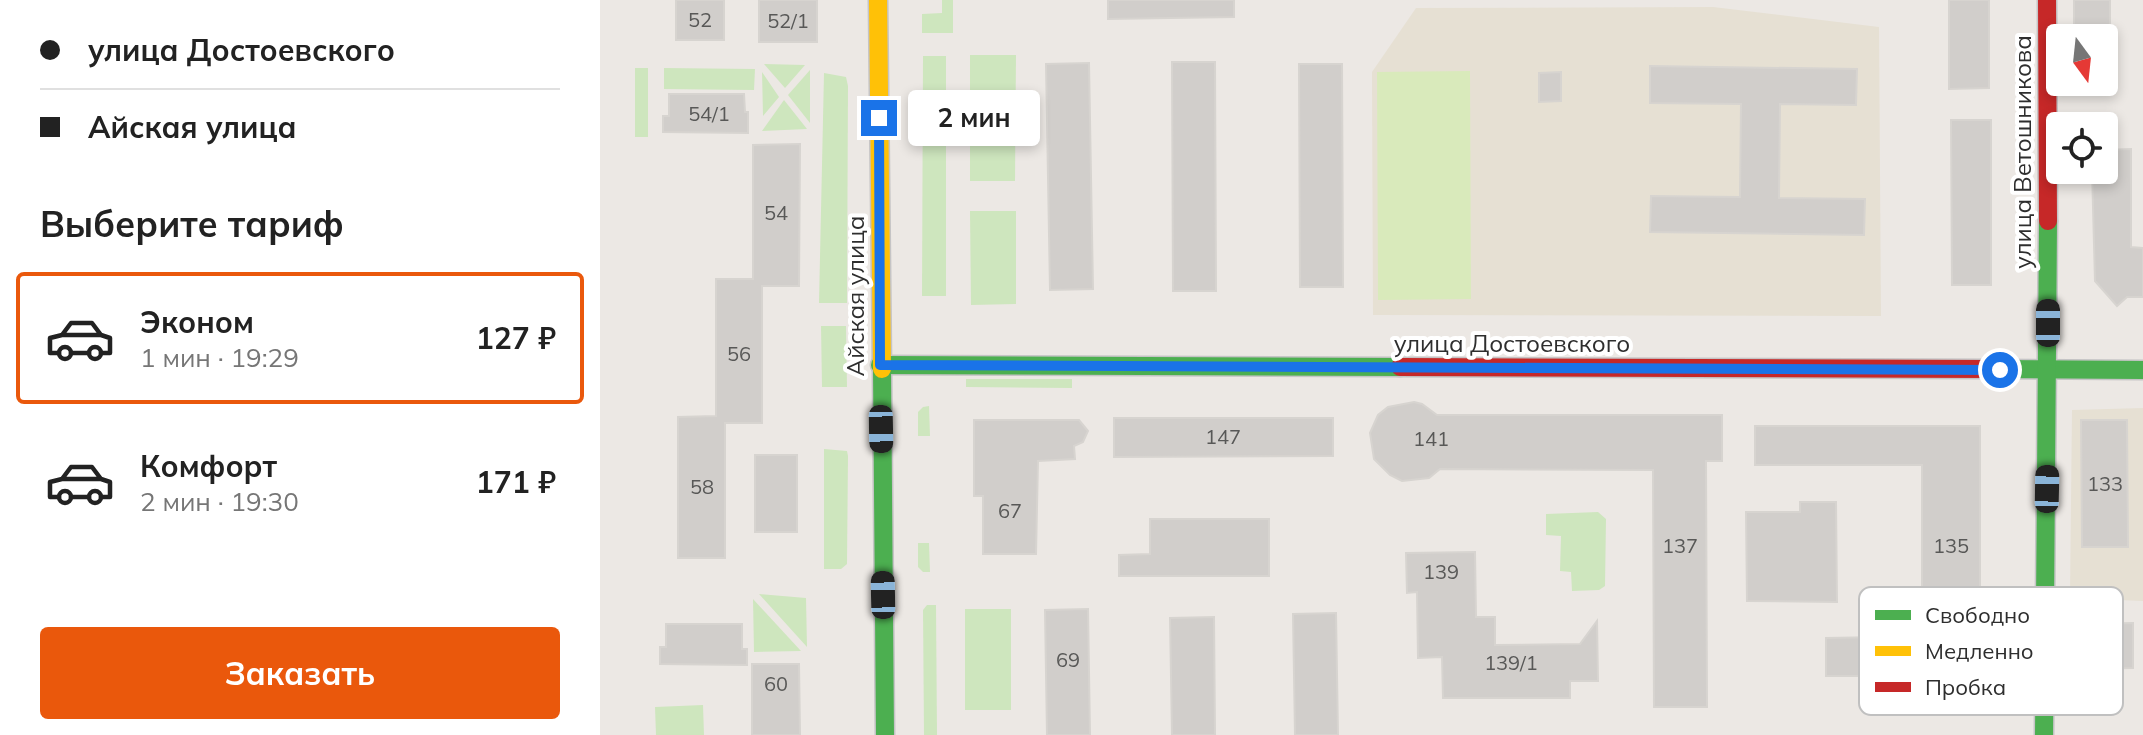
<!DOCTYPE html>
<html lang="ru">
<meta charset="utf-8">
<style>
:root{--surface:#fff;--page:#f6f6f6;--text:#222;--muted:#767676;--line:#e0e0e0;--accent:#ea580c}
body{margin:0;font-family:Mulish,sans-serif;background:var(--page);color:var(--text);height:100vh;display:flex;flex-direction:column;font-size:30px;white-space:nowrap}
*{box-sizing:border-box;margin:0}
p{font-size:26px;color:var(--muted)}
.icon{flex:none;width:44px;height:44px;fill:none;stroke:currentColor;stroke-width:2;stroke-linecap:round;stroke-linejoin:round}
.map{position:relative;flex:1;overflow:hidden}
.sheet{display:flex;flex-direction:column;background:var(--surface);width:600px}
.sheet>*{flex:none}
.guide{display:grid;align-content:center;height:176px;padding:0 40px;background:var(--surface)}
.needle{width:52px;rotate:165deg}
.controls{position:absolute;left:1446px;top:24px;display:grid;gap:16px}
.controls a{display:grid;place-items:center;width:72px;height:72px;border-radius:8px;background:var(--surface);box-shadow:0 4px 12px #0003;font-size:40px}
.end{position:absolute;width:36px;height:36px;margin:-18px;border:10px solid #1a73e8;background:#fff;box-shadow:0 0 0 4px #fff}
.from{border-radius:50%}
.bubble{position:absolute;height:56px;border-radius:8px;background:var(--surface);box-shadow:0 4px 12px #0003;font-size:26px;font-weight:700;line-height:56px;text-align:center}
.car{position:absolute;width:24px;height:48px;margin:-24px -12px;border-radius:10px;box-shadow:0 0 6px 2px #0007;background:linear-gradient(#222 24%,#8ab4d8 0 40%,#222 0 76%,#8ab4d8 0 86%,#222 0)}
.guide b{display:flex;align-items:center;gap:28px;height:76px;font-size:30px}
.guide b+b{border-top:2px solid var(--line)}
.guide i{width:20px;height:20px;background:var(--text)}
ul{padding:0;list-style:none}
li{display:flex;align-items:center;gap:24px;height:132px;margin:0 16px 12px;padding:0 24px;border:4px solid transparent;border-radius:8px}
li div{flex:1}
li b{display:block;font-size:30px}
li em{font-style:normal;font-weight:700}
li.current{border-color:var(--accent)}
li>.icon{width:72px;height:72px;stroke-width:1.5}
h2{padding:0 40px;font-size:36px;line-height:96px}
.button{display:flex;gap:16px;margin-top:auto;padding:16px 40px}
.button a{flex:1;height:92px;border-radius:8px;background:var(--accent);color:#fff;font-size:32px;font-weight:700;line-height:92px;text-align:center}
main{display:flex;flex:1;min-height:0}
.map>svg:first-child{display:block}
</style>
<main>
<section class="sheet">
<div class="guide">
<b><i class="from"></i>улица Достоевского</b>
<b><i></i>Айская улица</b>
</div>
<h2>Выберите тариф</h2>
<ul>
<li class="current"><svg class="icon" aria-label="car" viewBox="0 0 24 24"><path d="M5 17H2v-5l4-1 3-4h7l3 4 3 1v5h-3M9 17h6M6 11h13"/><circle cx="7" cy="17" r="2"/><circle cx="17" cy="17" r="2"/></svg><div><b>Эконом</b><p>1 мин · 19:29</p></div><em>127 ₽</em></li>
<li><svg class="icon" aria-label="car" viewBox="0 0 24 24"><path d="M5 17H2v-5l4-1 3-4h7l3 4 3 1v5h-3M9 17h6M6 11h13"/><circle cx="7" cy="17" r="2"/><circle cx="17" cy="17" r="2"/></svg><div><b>Комфорт</b><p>2 мин · 19:30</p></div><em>171 ₽</em></li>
</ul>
<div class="button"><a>Заказать</a></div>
</section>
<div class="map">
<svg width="1543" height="735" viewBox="0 0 1543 735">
<rect width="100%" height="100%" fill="#ece8e4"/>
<g fill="#e6e0d3">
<path d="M1113,7l166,20 2,289 -508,-1 -1,-243 44,-64z"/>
<path d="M1543,408v193l-73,-3 2,-188z"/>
</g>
<g fill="#cee6be">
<path d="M342,0h11v33h-31v-19l20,-1z"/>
<path d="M370,55h46l-1,126h-45z"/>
<path d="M323,56h23v240h-24z"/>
<path d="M164,64l41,1 -20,23z"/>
<rect x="35" y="68" width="13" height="69"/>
<path d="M64,68l91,1 -1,21 -90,-1z"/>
<path d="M210,70v53l-22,-28z"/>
<path d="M162,72l17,25 -16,19 -1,-45z"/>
<path d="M224,73l22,4 2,9 -1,217h-28z"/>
<path d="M184,100l23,29 -45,2z"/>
<path d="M370,211h46v93l-45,1z"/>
<path d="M221,326h25l1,61h-25z"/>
<path d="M366,379h106v9l-106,-1z"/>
<path d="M329,406l1,30h-12v-24l5,-5z"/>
<path d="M224,449l23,2 1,5 -1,108 -6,5h-17z"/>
<path d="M998,512l8,7 -1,67 -6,4 -27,1 -1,-19 -11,-1 1,-35 -15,-1v-21z"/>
<path d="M318,543h11l1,29h-7l-5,-5z"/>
<path d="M159,594l47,4 1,49z"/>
<path d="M153,599l48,52 -47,1z"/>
<path d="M327,605h9l1,130h-13l-1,-125z"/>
<rect x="365" y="609" width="46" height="101"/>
<path d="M103,705l1,30h-48l-1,-28z"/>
</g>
<path fill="#d9eabb" d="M870,71l1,228 -93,1 -1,-228z"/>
<g fill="#d1cecb" stroke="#d7d4d0" stroke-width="2">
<rect x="76" y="0" width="48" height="40"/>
<rect x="159" y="0" width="58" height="42"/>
<path d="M508,0h126v17l-126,2z"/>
<path d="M1349,0h40v88l-40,1z"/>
<rect x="1474" y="0" width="36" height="38"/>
<path d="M572,62h43l1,229h-43z"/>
<path d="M489,63l4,226 -43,1 -4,-226z"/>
<path d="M699,64h43l1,223h-43z"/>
<path d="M1050,66l207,3 -1,36 -76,-1 -1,94 86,1 -1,36 -214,-3 1,-36 89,1 1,-93 -91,-1z"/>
<path d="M961,72v29l-22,1v-29z"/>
<path d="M69,94h75l1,18h3v21l-85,-1v-16h6z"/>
<path d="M1351,120h40v165h-39z"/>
<path d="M200,144l-1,142h-37v137h-37v135h-47v-141l38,-1v-137h37v-134z"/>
<path d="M1531,149v98l12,1v49h-16l-10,9 -22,-25 -3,-111h12v-20z"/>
<path d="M814,402l8,2 15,11h285v46h-16l1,246h-53l-1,-237 -213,-1 -11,9 -27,3 -12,-6 -16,-16 -4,-26 8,-18 10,-8z"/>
<path d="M514,418h219v38l-219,1z"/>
<path d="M374,420h105l9,11 -5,11 -9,4 1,13 -37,2 -2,93h-53v-58h-9z"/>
<path d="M1481,420h46l1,127h-46z"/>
<path d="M1155,426h225v201h-58v-162h-167z"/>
<rect x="155" y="455" width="42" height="77"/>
<path d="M1200,502h36l1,100 -90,-1 -1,-89h54z"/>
<path d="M550,519h119v57h-150v-21l31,-1z"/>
<path d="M875,552l1,65h19v28l85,-1 17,-23 1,60h-28v17h-127l-1,-41 -24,1 -1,-66 -10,1 -1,-40z"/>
<path d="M488,609l2,126h-43l-2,-125z"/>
<path d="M736,613l2,122h-43l-2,-121z"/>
<path d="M614,617l1,118h-43l-2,-117z"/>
<path d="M1533,623v45l-50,1v-45z"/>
<path d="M66,624h76v25h5v16l-87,-1v-17h6z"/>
<path d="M1282,637v39h-56v-38z"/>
<path d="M152,664h47l1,71h-48z"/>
</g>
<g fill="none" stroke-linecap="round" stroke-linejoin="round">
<defs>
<g id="fast">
<path d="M280,365l520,2"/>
<path d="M282,369l3,366"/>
<path d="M1391,369l152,1"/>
<path d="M1444,735l4,-514"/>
</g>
<path id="slow" d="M278,0l4,369"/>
<g id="jam">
<path d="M1447,0l1,221"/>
<path d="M800,367l591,2"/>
</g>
</defs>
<use href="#fast" stroke="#c5c4c5" stroke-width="21"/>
<use href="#slow" stroke="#c5c4c5" stroke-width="21"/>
<use href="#jam" stroke="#c5c4c5" stroke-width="21"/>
<use href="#fast" stroke="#4caf50" stroke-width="18"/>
<use href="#slow" stroke="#ffc107" stroke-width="18"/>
<use href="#jam" stroke="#c62828" stroke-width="18"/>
</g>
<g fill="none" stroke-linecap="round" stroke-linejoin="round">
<path stroke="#1a73e8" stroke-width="10" d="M279,118l1,247 1120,5"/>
</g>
<g text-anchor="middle" stroke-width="8" stroke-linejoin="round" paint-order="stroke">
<g font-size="20" fill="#585857">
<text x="100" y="27">52</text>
<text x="188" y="28">52/1</text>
<text x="109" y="121">54/1</text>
<text x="176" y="220">54</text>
<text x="139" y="361">56</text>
<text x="623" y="444">147</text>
<text x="831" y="446">141</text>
<text x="1505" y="491">133</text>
<text x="102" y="494">58</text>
<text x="410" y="518">67</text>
<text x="1080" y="553">137</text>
<text x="1351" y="553">135</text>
<text x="841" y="579">139</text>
<text x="468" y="667">69</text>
<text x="911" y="670">139/1</text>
<text x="176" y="691">60</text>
</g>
<g font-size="24" fill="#2e2e2e" stroke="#fff">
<text transform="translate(1423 152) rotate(-90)" y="8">улица Ветошникова</text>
<text transform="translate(256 296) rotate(-90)" y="8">Айская улица</text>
<text x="912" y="352">улица Достоевского</text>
</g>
</g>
<rect x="1259" y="587" width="264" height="128" rx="12" fill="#fff" stroke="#c0c0c0" stroke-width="2"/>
<rect x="1275" y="610" width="36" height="10" fill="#4caf50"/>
<rect x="1275" y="646" width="36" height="10" fill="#ffc107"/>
<rect x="1275" y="682" width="36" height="10" fill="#c62828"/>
<g font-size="22" fill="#2e2e2e">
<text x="1325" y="623">Свободно</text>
<text x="1325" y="659">Медленно</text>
<text x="1325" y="695">Пробка</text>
</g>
</svg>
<div class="controls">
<a><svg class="needle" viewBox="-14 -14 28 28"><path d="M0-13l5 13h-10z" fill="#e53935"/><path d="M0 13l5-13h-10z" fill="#767676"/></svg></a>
<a><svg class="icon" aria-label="locate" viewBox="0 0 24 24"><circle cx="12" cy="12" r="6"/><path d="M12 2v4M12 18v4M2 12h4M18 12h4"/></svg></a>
</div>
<i class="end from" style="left:1400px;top:370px"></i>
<i class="end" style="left:279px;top:118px"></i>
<div class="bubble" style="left:308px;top:90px;width:132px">2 мин</div>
<i class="car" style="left:1448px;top:323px;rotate:0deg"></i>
<i class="car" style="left:281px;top:429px;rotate:179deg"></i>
<i class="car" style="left:1447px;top:489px;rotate:1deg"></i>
<i class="car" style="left:283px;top:595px;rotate:359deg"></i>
</div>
</main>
